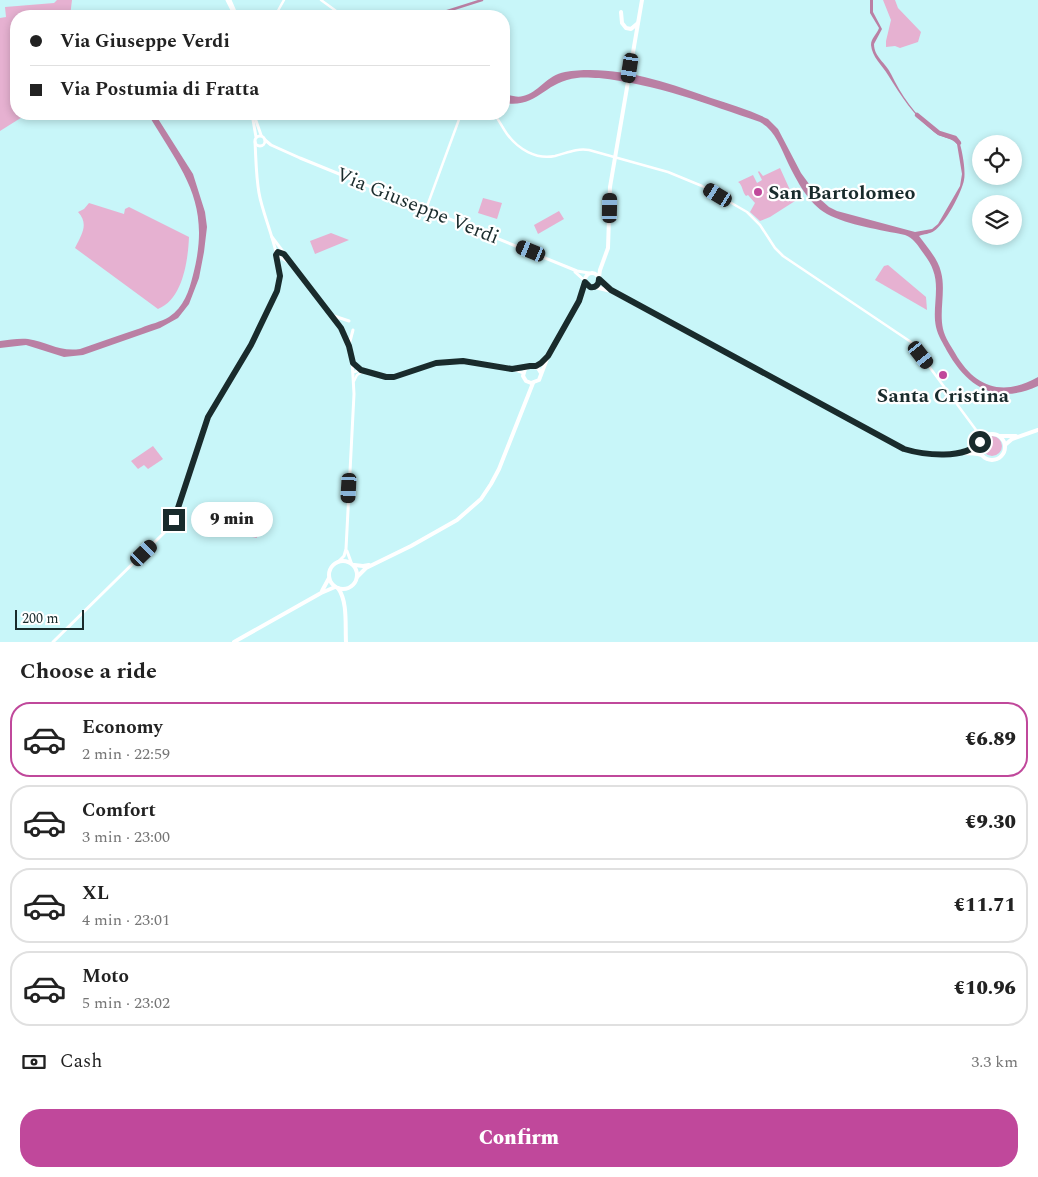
<!DOCTYPE html>
<meta charset="utf-8">
<style>
:root{--surface:#fff;--page:#f2f2f2;--text:#222;--muted:#767676;--line:#e0e0e0;--accent:#c0489b}
body{margin:0;font-family:Spectral,serif;background:var(--page);color:var(--text);height:100vh;display:flex;flex-direction:column;font-size:19px;white-space:nowrap}
*{box-sizing:border-box;margin:0}
p{font-size:16px;color:var(--muted)}
.icon{flex:none;width:28px;height:28px;fill:none;stroke:currentColor;stroke-width:2;stroke-linecap:round;stroke-linejoin:round}
.map{position:relative;height:642px;overflow:hidden}
.side{display:flex;flex-direction:column;background:var(--surface);flex:1}
.side>*{flex:none}
.banner{position:absolute;left:10px;top:10px;width:500px;height:110px;border-radius:20px;box-shadow:0 2px 8px #0003;display:grid;align-content:center;height:110px;padding:0 20px;background:var(--surface)}
.tools{position:absolute;left:972px;top:135px;display:grid;gap:10px}
.tools a{display:grid;place-items:center;width:50px;height:50px;border-radius:50%;background:var(--surface);box-shadow:0 2px 8px #0003;font-size:25px}
.scale{position:absolute;left:15px;bottom:12px;width:69px;box-sizing:border-box;padding-left:5px;border:2px solid #192b2c;border-top:0;font-size:14px;line-height:18px;white-space:nowrap;color:#192b2c;-webkit-text-stroke:4px #fff;paint-order:stroke}
.end{position:absolute;width:22px;height:22px;margin:-11px;border:6px solid #192b2c;background:#fff;box-shadow:0 0 0 2px #fff}
.from{border-radius:50%}
.bubble{position:absolute;height:35px;border-radius:18px;background:var(--surface);box-shadow:0 2px 8px #0003;font-size:16px;font-weight:800;line-height:35px;text-align:center}
.car{position:absolute;width:15px;height:30px;margin:-15px -8px;border-radius:6px;box-shadow:0 0 4px 1px #0007;background:linear-gradient(#222 24%,#8ab4d8 0 40%,#222 0 76%,#8ab4d8 0 86%,#222 0)}
.banner b{display:flex;align-items:center;gap:18px;height:48px;font-size:19px}
.banner b+b{border-top:1px solid var(--line)}
.banner i{width:12px;height:12px;background:var(--text)}
ul{padding:0;list-style:none}
li{display:flex;align-items:center;gap:15px;height:75px;margin:0 10px 8px;padding:0 10px;border:2px solid var(--line);border-radius:20px}
li div{flex:1}
li b{display:block;font-size:19px}
li em{font-style:normal;font-weight:800}
li.on{border-color:var(--accent)}
li>.icon{width:45px;height:45px;stroke-width:1.5}
h2{padding:0 20px;font-size:22px;line-height:60px}
.pay{display:flex;align-items:center;gap:12px;height:55px;padding:0 20px;font-size:19px}
.pay p{margin-inline-start:auto}
.action{display:flex;gap:10px;margin-top:auto;padding:10px 20px}
.action a{flex:1;height:58px;border-radius:20px;background:var(--accent);color:#fff;font-size:20px;font-weight:800;line-height:58px;text-align:center}
.map>svg:first-child{display:block}
</style>
<div class="map">
<svg width="1038" height="642" viewBox="0 0 1038 642">
<rect width="100%" height="100%" fill="#c8f6f9"/>
<g fill="#e6b1d1">
<path d="M57,0h15l-2,16h-54v98h11l-27,17v-113l6,-1 -1,-10 49,-4z"/>
<path d="M883,0h12l3,8 23,24 -3,10 -18,6 -5,-2 -9,1v-6l5,-21z"/>
<path d="M780,168l15,33 -25,16 -10,4 -10,-9 5,-9 -7,-8 -2,1c-4,-4 -3,-11 -8,-14l15,-7 4,8 5,-3 -4,-8 1,-1 4,5z"/>
<path d="M483,198l19,5 -5,16 -19,-6z"/>
<path d="M89,203l35,11 1,-5 4,-2 60,30c-1,23 -6,62 -31,72l-83,-61c7,-14 14,-24 3,-36l6,-3z"/>
<path d="M559,211l5,8 -26,15 -4,-9z"/>
<path d="M331,233l18,7 -34,14 -5,-13z"/>
<path d="M888,265l38,32 1,13 -52,-30 9,-14z"/>
<circle cx="992" cy="446" r="10"/>
<path d="M153,446l10,13 -15,10 -4,-4 -6,4 -7,-8z"/>
<path d="M222,502l33,6 2,30 -31,-6 -4,-3z"/>
</g>
<g fill="#ba80a4">
<path d="M870,0h3v12l9,17 -8,15c0,13 12,19 17,30 10,21 24,41 43,56 8,6 17,6 25,11 3,8 7,30 5,39 -2,12 -19,44 -30,51 -4,3 -10,3 -15,5 8,11 19,23 22,36 5,18 -2,39 2,57 2,9 8,17 12,24 20,35 48,44 83,24v9c-41,19 -70,2 -91,-35 -4,-8 -9,-15 -11,-24 -4,-18 4,-39 -3,-57 -2,-7 -7,-13 -12,-20 -4,-6 -8,-12 -16,-15 -23,-5 -58,-10 -78,-21 -19,-11 -30,-33 -39,-51 -7,-15 -13,-33 -28,-41 -53,-18 -104,-38 -161,-44 -7,0 -15,-1 -22,0 -32,3 -40,31 -73,25v-9c6,1 13,4 19,2 15,-3 24,-21 42,-24 49,-8 101,10 146,26 19,6 39,12 57,21l10,10 23,44 19,26 9,8 8,4 78,21 17,-3 6,-5 22,-38 2,-12 -5,-30c-6,-7 -16,-6 -23,-12 -20,-16 -33,-36 -46,-57 -6,-10 -16,-18 -17,-30 0,-7 6,-11 8,-17l-9,-15z"/>
<path d="M148,114h7l38,60 12,38 2,15 -3,25 -5,26 -10,26 -11,14 -18,10 -77,27 -19,2 -38,-12 -26,3v-7c9,-1 19,-3 28,-2 20,3 31,13 52,10 20,-7 40,-14 61,-21 9,-4 20,-6 28,-11 15,-10 20,-26 24,-42 19,-73 -10,-102 -45,-161z"/>
</g>
<g fill="none" stroke-linecap="round" stroke-linejoin="round">
<path stroke="#ba80a4" stroke-width="2.5" d="M437,16l1,-2 44,-14"/>
<path stroke="#ba80a4" stroke-width="4.5" d="M917,115l22,18 16,5 4,5"/>
<g stroke="#fff" stroke-width="2.5">
<path d="M321,0l22,16"/>
<path d="M275,16l9,-16"/>
<path d="M494,114c5,6 8,13 13,20 11,15 29,26 48,22 12,-3 21,-8 34,-6l79,22 34,14 45,26 13,13 15,23 8,8 128,86 71,96"/>
<path d="M426,209l35,-95"/>
<path d="M513,368l15,-2"/>
<path d="M354,372l7,-2 25,7h8l42,-14 27,-2 49,8 11,4"/>
<path d="M354,381l3,-6 5,-3"/>
<path d="M980,432l7,3"/>
</g>
<g stroke="#fff" stroke-width="3">
<path d="M227,0l8,16"/>
<path d="M230,0l7,16"/>
<path d="M252,114l4,23"/>
<path d="M254,115l7,20"/>
<circle cx="260" cy="141" r="5"/>
<path d="M265,140l6,5 29,13 277,113 12,2"/>
<path d="M272,237l69,91 8,18 3,13 2,35 -8,155 -2,7 -5,5"/>
<path d="M276,255l14,8"/>
<path d="M575,272l10,9"/>
<path d="M334,316l15,5"/>
<path d="M349,345l4,-15"/>
<path d="M347,551l4,11"/>
<path d="M53,642l116,-114 10,-21 33,-98 19,-29 20,-35 26,-54c9,-30 -13,-69 -18,-98 -3,-17 -3,-34 -4,-51"/>
</g>
<g stroke="#fff" stroke-width="4">
<path d="M621,12l1,11 4,5 5,1 7,-6"/>
<circle cx="592" cy="280" r="7"/>
<path d="M599,277l1,-7 8,-22 2,-61 32,-187"/>
<path d="M595,287l16,4 293,158c11,3 22,6 33,5 16,0 29,-3 45,1"/>
<path d="M541,373l-3,-5 -8,-2 -5,3 -2,7 3,5 5,2 8,-3 9,-24 31,-55 6,-19"/>
<circle cx="992" cy="447" r="13"/>
<path d="M1000,436h16"/>
<path d="M1005,445l7,-6 26,-9"/>
<path d="M966,451l13,-8"/>
<circle cx="343" cy="575" r="14"/>
<path d="M354,565l9,1 6,-1"/>
<path d="M357,577l9,-9 45,-22 46,-26 24,-21 10,-15 8,-15 34,-86"/>
<path d="M338,588c10,14 7,37 8,54"/>
<path d="M322,591l7,-13"/>
<path d="M234,642l87,-49 14,-6"/>
</g>
</g>
<g fill="none" stroke-linecap="round" stroke-linejoin="round">
<path stroke="#192b2c" stroke-width="6" d="M174,520l34,-103 43,-72 26,-54 3,-15 -4,-21 2,-3 6,2 57,74 8,18 4,17 8,7 25,7h8l42,-14 27,-2 49,8 18,-3h6l5,-3 7,-7 31,-55 6,-19 5,5c5,1 9,-2 9,-8l12,11 293,159c20,6 61,11 76,-7"/>
</g>
<g fill="#c0489b" stroke="#fff" stroke-width="2">
<circle cx="758" cy="192" r="5"/>
<circle cx="943" cy="375" r="5"/>
</g>
<g text-anchor="middle" stroke-width="4.5" stroke-linejoin="round" paint-order="stroke">
<g font-size="20" font-weight="bold" fill="#192b2c" stroke="#fff" text-anchor="start">
<text x="768" y="199">San Bartolomeo</text>
<text x="943" y="402" text-anchor="middle">Santa Cristina</text>
</g>
<g font-size="20" fill="#192b2c" stroke="#fff">
<text transform="translate(418 205) rotate(22)" y="7">Via Giuseppe Verdi</text>
</g>
</g>
</svg>
<div class="tools">
<a><svg class="icon" aria-label="locate" viewBox="0 0 24 24"><circle cx="12" cy="12" r="6"/><path d="M12 2v4M12 18v4M2 12h4M18 12h4"/></svg></a>
<a><svg class="icon" aria-label="layers" viewBox="0 0 24 24"><path d="M12 4l9 5-9 5-9-5zM3 14l9 5 9-5"/></svg></a>
</div>
<div class="scale">200 m</div>
<i class="end from" style="left:980px;top:442px"></i>
<i class="end" style="left:174px;top:520px"></i>
<div class="bubble" style="left:191px;top:502px;width:82px">9 min</div>
<i class="car" style="left:630px;top:68px;rotate:189deg"></i>
<i class="car" style="left:718px;top:195px;rotate:301deg"></i>
<i class="car" style="left:610px;top:208px;rotate:1deg"></i>
<i class="car" style="left:531px;top:251px;rotate:292deg"></i>
<i class="car" style="left:921px;top:355px;rotate:142deg"></i>
<i class="car" style="left:349px;top:488px;rotate:183deg"></i>
<i class="car" style="left:144px;top:553px;rotate:46deg"></i>
<div class="banner">
<b><i class="from"></i>Via Giuseppe Verdi</b>
<b><i></i>Via Postumia di Fratta</b>
</div>
</div>
<section class="side">
<h2>Choose a ride</h2>
<ul>
<li class="on"><svg class="icon" aria-label="car" viewBox="0 0 24 24"><path d="M5 17H2v-5l4-1 3-4h7l3 4 3 1v5h-3M9 17h6M6 11h13"/><circle cx="7" cy="17" r="2"/><circle cx="17" cy="17" r="2"/></svg><div><b>Economy</b><p>2 min · 22:59</p></div><em>€6.89</em></li>
<li><svg class="icon" aria-label="car" viewBox="0 0 24 24"><path d="M5 17H2v-5l4-1 3-4h7l3 4 3 1v5h-3M9 17h6M6 11h13"/><circle cx="7" cy="17" r="2"/><circle cx="17" cy="17" r="2"/></svg><div><b>Comfort</b><p>3 min · 23:00</p></div><em>€9.30</em></li>
<li><svg class="icon" aria-label="car" viewBox="0 0 24 24"><path d="M5 17H2v-5l4-1 3-4h7l3 4 3 1v5h-3M9 17h6M6 11h13"/><circle cx="7" cy="17" r="2"/><circle cx="17" cy="17" r="2"/></svg><div><b>XL</b><p>4 min · 23:01</p></div><em>€11.71</em></li>
<li><svg class="icon" aria-label="car" viewBox="0 0 24 24"><path d="M5 17H2v-5l4-1 3-4h7l3 4 3 1v5h-3M9 17h6M6 11h13"/><circle cx="7" cy="17" r="2"/><circle cx="17" cy="17" r="2"/></svg><div><b>Moto</b><p>5 min · 23:02</p></div><em>€10.96</em></li>
</ul>
<div class="pay"><svg class="icon" aria-label="cash" viewBox="0 0 24 24"><path d="M3 7h18v10H3z"/><circle cx="12" cy="12" r="2"/></svg>Cash<p>3.3 km</p></div>
<div class="action"><a>Confirm</a></div>
</section>
